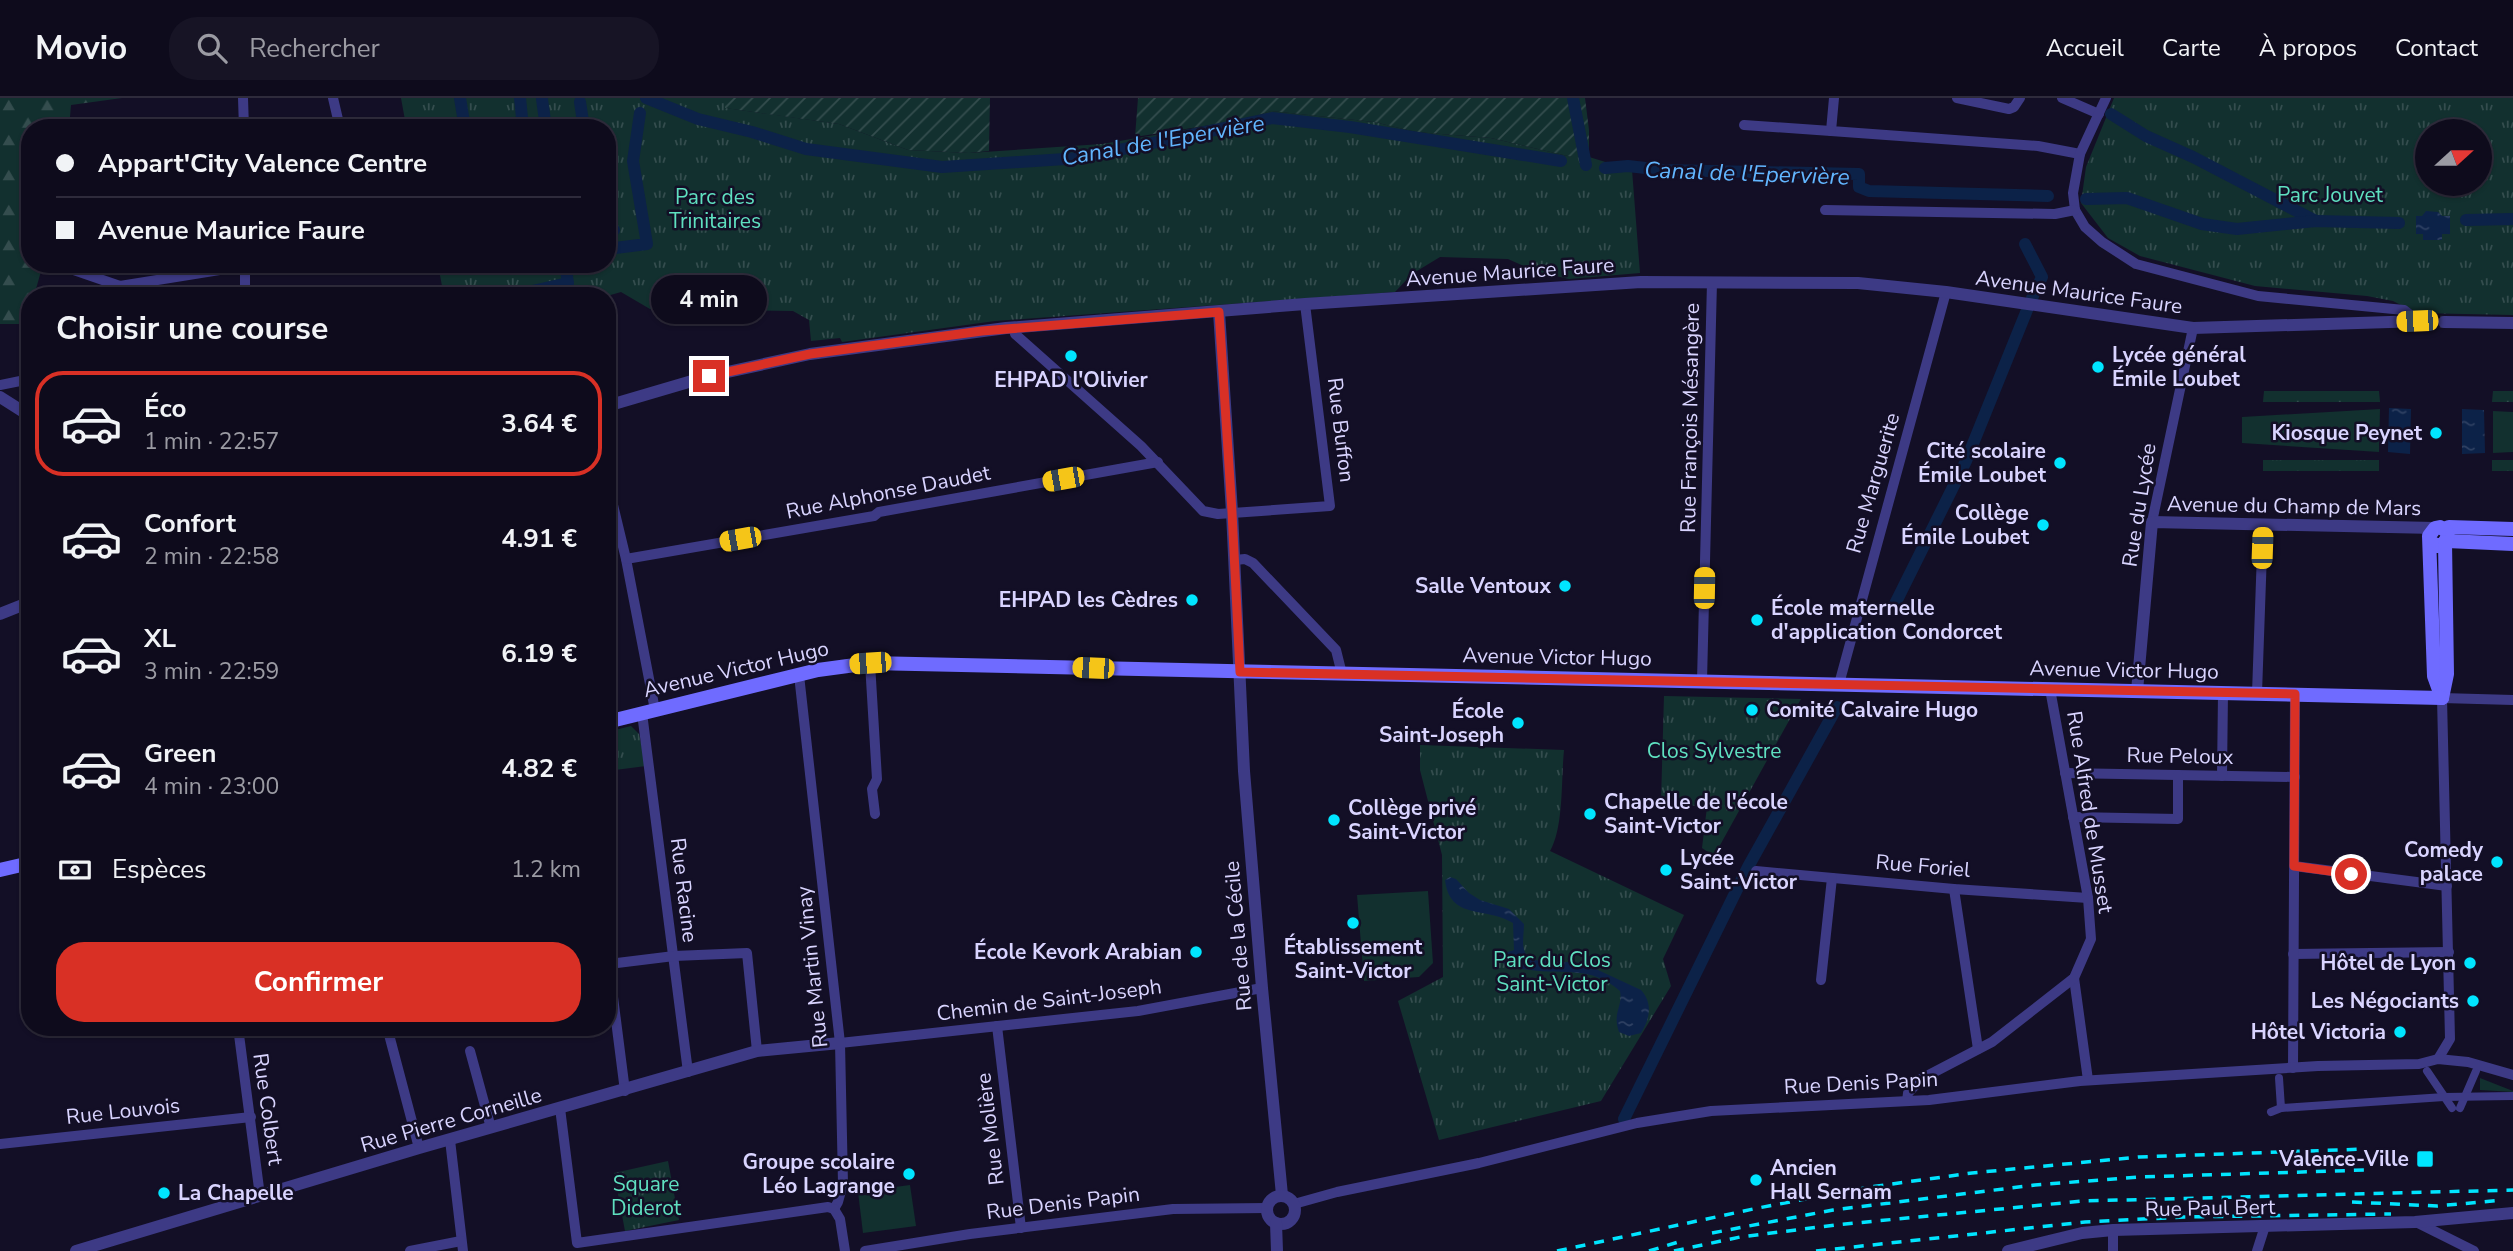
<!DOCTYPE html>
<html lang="fr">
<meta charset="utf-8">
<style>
:root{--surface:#0e0b1c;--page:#171425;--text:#f1f3f6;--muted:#9b9ba3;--line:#2e2b3b;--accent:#d93025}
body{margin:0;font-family:"Nunito Sans",sans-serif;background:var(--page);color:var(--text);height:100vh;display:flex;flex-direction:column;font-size:26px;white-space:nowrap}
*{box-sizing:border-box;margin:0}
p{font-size:23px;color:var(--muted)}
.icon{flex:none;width:38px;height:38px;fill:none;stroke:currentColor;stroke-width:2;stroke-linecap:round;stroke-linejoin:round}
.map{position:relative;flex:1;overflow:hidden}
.panel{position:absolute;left:21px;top:189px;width:595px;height:749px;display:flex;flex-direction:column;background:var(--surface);border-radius:28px;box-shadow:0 2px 5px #0004,0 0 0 2px var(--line)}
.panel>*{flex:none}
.guide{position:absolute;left:21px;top:21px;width:595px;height:154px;border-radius:28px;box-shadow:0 2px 5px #0004,0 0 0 2px var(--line);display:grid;align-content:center;height:154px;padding:0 35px;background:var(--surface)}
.needle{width:46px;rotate:69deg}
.fabs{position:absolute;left:2415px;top:21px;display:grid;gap:14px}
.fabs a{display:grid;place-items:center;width:77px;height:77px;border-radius:50%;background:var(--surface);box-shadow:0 2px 5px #0004,0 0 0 2px var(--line);font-size:35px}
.end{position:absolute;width:32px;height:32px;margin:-16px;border:9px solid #d93025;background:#fff;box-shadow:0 0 0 4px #fff}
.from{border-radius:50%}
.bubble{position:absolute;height:49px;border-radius:24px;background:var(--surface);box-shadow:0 2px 5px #0004,0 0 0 2px var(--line);font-size:23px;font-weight:700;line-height:49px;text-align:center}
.car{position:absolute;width:21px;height:42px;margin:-21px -10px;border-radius:9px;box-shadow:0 0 5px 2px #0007;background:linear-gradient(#f5c518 24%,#345 0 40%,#f5c518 0 76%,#345 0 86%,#f5c518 0)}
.guide b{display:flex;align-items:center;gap:24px;height:66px;font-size:26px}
.guide b+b{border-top:2px solid var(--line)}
.guide i{width:18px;height:18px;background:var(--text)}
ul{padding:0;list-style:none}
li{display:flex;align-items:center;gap:21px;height:105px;margin:0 14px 10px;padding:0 21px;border:4px solid transparent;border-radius:28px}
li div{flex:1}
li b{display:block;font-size:26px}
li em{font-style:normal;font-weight:700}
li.selected{border-color:var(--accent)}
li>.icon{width:63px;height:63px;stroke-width:1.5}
h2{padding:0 35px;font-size:32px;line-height:84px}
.pay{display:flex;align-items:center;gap:18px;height:77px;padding:0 35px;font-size:26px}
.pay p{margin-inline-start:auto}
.primary-button{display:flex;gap:14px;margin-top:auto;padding:14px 35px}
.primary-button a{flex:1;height:80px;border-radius:28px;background:var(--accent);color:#fff;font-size:28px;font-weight:700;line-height:80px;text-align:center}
header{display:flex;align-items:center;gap:42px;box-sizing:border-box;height:98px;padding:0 35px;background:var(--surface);border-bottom:2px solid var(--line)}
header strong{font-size:33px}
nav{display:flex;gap:38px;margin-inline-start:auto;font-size:24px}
.search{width:490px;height:63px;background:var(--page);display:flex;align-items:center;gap:18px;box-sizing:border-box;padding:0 24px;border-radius:28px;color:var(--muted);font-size:26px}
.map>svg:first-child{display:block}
</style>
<header>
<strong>Movio</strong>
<div class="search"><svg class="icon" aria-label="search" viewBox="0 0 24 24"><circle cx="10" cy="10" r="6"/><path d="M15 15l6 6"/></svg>Rechercher</div>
<nav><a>Accueil</a><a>Carte</a><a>À propos</a><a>Contact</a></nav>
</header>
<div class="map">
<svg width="2513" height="1153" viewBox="0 0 2513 1153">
<defs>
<pattern id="forest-firs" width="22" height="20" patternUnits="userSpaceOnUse" patternTransform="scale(1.75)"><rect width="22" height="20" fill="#12302f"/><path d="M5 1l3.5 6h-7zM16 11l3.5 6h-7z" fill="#344d4e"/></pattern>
<pattern id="park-tufts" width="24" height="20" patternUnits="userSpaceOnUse" patternTransform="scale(1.75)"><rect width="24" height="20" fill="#12302f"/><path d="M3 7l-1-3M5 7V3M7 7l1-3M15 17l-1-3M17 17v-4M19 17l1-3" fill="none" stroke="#344d4e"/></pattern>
<pattern id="garden-furrows" width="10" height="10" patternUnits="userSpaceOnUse" patternTransform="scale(1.75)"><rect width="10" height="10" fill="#12302f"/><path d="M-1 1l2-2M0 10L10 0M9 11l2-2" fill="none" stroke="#344d4e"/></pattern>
<pattern id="water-ripples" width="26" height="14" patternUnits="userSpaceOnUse" patternTransform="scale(1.75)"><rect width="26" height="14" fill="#0c2248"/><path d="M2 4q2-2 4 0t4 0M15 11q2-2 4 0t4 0" fill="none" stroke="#2f4163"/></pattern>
</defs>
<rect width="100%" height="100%" fill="#130f26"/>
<g fill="#12302f">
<path d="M2380,311l-1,43 -137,-9v-26z"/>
<path d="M2493,313l20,1v40l-20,1z"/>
<path d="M1428,793l5,72 -14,14 -55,4 -7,-86z"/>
<path d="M2480,980l33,13v1l-33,-2z"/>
<path d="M910,1087l6,41 -53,7 -5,-41z"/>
</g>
<path fill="url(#forest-firs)" d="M0,0h122l-51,7 -2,23h-39v136h13l-9,32h-4v16l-4,12h-26z"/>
<g fill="url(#park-tufts)" fill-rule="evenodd">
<path d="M401,0h324l1,10 113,16 69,26 61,3 133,-9 140,-24 29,-9 103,11 42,10 75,6 81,19h17l43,13 8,103 -71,6 -34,-8 -27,-12 -68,-2 -28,17 -17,18 -400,29 -153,21 -2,-4 -29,3 -2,-21 -16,-9 -143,-2 -29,-17 -14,4h-166l1,-10 -4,-22h169v-136h-211l-1,-4 10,-4z"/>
<path d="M2114,0h399v217l-96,-2 -24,-12 -26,-5 -112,-10 -115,-30 -32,-18 -27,-35 5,-36zM2427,33h53v53h-53z"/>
<path d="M2264,293h115l1,11h-117z"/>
<path d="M2493,293h20v11h-21z"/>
<rect x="2263" y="362" width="116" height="11"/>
<rect x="2492" y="362" width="21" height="11"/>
<path d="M1664,598l137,3 -87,157 -12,-8 5,-41 -46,-5z"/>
<path d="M631,628l8,8 7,32 -39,5v-39z"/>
<path d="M1420,647l144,5c-3,28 0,77 -14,101l134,64 -21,44 8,27 -70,115 -162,39 -41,-139 45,-24 -1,-122 -22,-85z"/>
<path d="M668,1063l11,59 -54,11 -11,-58z"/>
</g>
<g fill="url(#garden-furrows)">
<path d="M725,0h265l-1,53 -20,2 -61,-3 -69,-26 -114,-16z"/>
<path d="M1138,0h447l4,32v27h-17l-81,-19 -75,-6 -42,-10 -103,-11 -29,9 -107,17z"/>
</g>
<g fill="url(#water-ripples)">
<path d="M2426,113l12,1 4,4h8v18h-8v6h-19v-6h-7v-18h6z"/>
<path d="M2389,310l22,1 -1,45 -22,-2z"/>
<path d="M2462,311l22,1 1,43 -23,1z"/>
<path d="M1450,779l6,2 13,14 11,7 29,9 15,15c0,14 -5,28 8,36l51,3 58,27c12,13 9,29 0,43l-12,3 -10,-4c-7,-19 4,-25 1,-41 -30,-26 -55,-16 -90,-21 -9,-1 -18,-4 -27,-7l-4,-8 15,-5 -1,-27c-27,-17 -63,-2 -68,-43z"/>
</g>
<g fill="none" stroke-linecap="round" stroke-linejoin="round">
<g stroke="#0c2248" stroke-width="12">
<path d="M460,0l5,30"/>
<path d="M520,0l3,30"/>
<path d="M646,0l52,21 54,13 54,17 136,18 138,-9 192,-40 78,9 211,34"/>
<path d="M1573,0l13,67"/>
<path d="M542,1l4,29"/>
<path d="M580,4l4,26"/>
<path d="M2111,16l35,22 47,21 123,64"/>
<path d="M1605,70l23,-2 35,4 196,4v13l10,4 179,5"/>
<path d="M2086,101l41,-1 75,26 35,5 79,-8 83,2"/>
<path d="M2466,122l47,-1"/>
<path d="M607,134l7,-2"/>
<path d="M2025,146l17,33 -10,21"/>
<path d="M607,151l40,-5 -14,-83 7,-48"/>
<path d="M510,198l58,-13 -3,-19"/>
<path d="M1894,508l72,-145 61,-151"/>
<path d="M1624,1021l124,-252 89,-160"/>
</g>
<path stroke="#312d47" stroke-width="12" stroke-dasharray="12 6" stroke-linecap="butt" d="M2422,223l22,1"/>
<g stroke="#3d3a85" stroke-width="8">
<path d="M2427,973l25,37"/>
<path d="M2279,980l2,30"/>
<path d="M2460,1010l16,-37"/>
<path d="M2271,1014l10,-4 163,-11 69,-1"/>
</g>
<g stroke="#3d3a85" stroke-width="10">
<path d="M243,0l1,30"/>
<path d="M333,0l7,30"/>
<path d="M1834,0l-3,33 207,15 42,8"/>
<path d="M1957,0l52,11 5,-2 6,-9"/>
<path d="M2062,0l37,16"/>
<path d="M2106,0l-26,56 -7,39 2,17 10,17 17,15 34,22 122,32 146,14 14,11"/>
<path d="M1744,27l87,6"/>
<path d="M1825,112l230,4 20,-4"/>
<path d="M245,166v32"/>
<path d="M65,169l55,19 137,-22"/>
<path d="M1014,230l1,6 126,112 62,65 15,3 112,-8 -25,-202"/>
<path d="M0,287l30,-6"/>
<path d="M607,382l19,79 29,151"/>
<path d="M2152,424l41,-194"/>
<path d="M626,461l248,-43 5,-4 279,-50"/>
<path d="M1235,462l10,-1 8,4 83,87 6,24"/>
<path d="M870,565l7,116 -5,10 3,25"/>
<path d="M799,577l41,368 3,141 -5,18 -4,7"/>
<path d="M1702,583l10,-399"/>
<path d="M1839,586l107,-392"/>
<path d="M2257,595l6,-169"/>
<path d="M642,615l46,359"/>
<path d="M2065,675l230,4"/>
<path d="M2222,678l1,-83"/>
<path d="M2073,719l105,2v-44"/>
<path d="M2294,768l153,20"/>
<path d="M1756,773l198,18 134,9"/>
<path d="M1954,791l24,160"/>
<path d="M607,852l18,141"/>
<path d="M2293,856l156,-2"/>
<path d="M609,866l65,-8 73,-3 10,98"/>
<path d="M2074,880l14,102"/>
<path d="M1821,882l11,-102"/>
<path d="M997,928l24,202"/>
<path d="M238,929l22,169"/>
<path d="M387,929l32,121"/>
<path d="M840,945l298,-32 124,-23"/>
<path d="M470,953l21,77"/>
<path d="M2438,961l12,-20 -8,-341 71,2"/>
<path d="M2293,970l2,-374"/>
<path d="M1907,1003l1,-8 13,-14 71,-37 82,-64 17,-39 -3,-41 -38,-209"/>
<path d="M560,1010l17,135 251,-36 6,2"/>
<path d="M450,1042l13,111"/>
<path d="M0,1046l251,-27"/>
<path d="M1294,1106l43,-12 142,-29 158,-40 74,-12 218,-11 151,-19 238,-15 101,-2 19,-5 30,3 45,13"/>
<path d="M834,1111l6,10 5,32"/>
<path d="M2418,1125l56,28"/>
<path d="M2113,1132v21"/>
<path d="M410,1153l51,-10"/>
<path d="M865,1153l105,-17 203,-25 94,-1"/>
<path d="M2257,1153l8,-25"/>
</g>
<g stroke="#3d3a85" stroke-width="12">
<path d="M1219,214l13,200 12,259 18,217 20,207"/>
<path d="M2444,224l69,1"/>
<path d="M0,299l30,19"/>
<path d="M607,308l102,-30 101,-22 196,-26 299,-24 336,-22 217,1 88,9 247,36 229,-7"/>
<path d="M0,516l30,-12"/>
<path d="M2137,593l15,-169 283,6"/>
<circle cx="1281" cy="1112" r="14"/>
<path d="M1276,1125l1,28"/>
<path d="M76,1153l343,-103 338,-97 83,-8"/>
<path d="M2008,1153l74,-18 31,-3 302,-8 98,-9"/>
</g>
<g stroke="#6f6bff" stroke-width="14">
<path d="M2444,431l5,-2 64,2"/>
<path d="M2447,443l66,3"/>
<path d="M2431,444l7,4 5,-2 5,-7 -2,-6 -6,-4 -5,1 -6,8 5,140 8,22"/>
<path d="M2442,600l5,-24 -2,-132"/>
<path d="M607,624l211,-52 52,-7 1572,35"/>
<path d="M0,772l30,-7"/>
</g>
<g stroke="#00e5ff" stroke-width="3.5" stroke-dasharray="10 9" stroke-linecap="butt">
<path d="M2352,1104l85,4 66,-6"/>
<path d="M1712,1135l121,-23 202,-25 104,-8 227,-7"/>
<path d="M1557,1153l201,-43 112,-21 102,-14 167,-16 226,-8"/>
<path d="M1649,1153l36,-11"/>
<path d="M1674,1153l66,-14 95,-12 248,-24 430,-11"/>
<path d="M1816,1153l269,-29 99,-5 207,-3"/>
</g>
</g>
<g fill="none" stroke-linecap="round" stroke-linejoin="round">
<path stroke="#d93025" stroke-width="9" d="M709,278l101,-22 172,-23 237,-19 13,200 8,160 1055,22 -1,172 57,8"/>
</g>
<g fill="#00e5ff" stroke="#130f26" stroke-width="2.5">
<circle cx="1071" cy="258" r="7"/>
<circle cx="2098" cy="269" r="7"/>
<circle cx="2436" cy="335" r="7"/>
<circle cx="2060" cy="365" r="7"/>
<circle cx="2043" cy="427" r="7"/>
<circle cx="1565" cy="488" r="7"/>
<circle cx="1192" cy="502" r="7"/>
<circle cx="1757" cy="522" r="7"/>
<circle cx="1752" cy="612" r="7"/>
<circle cx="1518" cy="625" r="7"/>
<circle cx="1590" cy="716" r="7"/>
<circle cx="1334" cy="722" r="7"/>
<circle cx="2497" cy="764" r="7"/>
<circle cx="1666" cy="772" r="7"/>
<circle cx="1353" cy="825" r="7"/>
<circle cx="1196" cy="854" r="7"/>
<circle cx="2470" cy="865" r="7"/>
<circle cx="2473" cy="903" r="7"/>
<circle cx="2400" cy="934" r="7"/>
<rect x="2416" y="1052" width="18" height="18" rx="3.5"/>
<circle cx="909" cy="1076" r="7"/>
<circle cx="1756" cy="1082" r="7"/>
<circle cx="164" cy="1095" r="7"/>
</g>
<g text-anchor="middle" stroke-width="5" stroke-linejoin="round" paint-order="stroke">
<g font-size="21" fill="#5fe0c0" stroke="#130f26">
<text x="2330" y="104">Parc Jouvet</text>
<text x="715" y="106">Parc des<tspan x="715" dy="24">Trinitaires</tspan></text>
<text x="1714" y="660">Clos Sylvestre</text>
<text x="1552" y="869">Parc du Clos<tspan x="1552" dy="24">Saint-Victor</tspan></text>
<text x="646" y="1093">Square<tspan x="646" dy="24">Diderot</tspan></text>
</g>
<g font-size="21" fill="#d9d4ff" stroke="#130f26">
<text transform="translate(1510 174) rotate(-4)" y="7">Avenue Maurice Faure</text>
<text transform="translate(2079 194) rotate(8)" y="7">Avenue Maurice Faure</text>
<text transform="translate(1690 320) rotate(-89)" y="7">Rue François Mésangère</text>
<text transform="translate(1341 332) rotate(83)" y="7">Rue Buffon</text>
<text transform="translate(1873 385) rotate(-74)" y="7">Rue Marguerite</text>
<text transform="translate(888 394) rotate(-11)" y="7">Rue Alphonse Daudet</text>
<text transform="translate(2139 407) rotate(-81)" y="7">Rue du Lycée</text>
<text transform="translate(2294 408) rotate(1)" y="7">Avenue du Champ de Mars</text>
<text transform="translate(1557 559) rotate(1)" y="7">Avenue Victor Hugo</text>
<text transform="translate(736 571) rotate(-13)" y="7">Avenue Victor Hugo</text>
<text transform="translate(2124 572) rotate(1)" y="7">Avenue Victor Hugo</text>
<text transform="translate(2180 658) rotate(1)" y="7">Rue Peloux</text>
<text transform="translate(2090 714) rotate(81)" y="7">Rue Alfred de Musset</text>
<text transform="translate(1923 768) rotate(5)" y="7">Rue Foriel</text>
<text transform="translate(684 792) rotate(83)" y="7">Rue Racine</text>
<text transform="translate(1238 838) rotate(-95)" y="7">Rue de la Cécile</text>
<text transform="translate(812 869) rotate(-96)" y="7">Rue Martin Vinay</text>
<text transform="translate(1049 902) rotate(-7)" y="7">Chemin de Saint-Joseph</text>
<text transform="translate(1861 985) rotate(-3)" y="7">Rue Denis Papin</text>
<text transform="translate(268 1011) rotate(82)" y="7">Rue Colbert</text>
<text transform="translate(123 1013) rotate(-6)" y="7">Rue Louvois</text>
<text transform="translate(451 1022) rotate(-16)" y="7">Rue Pierre Corneille</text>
<text transform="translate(990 1031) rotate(-97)" y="7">Rue Molière</text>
<text transform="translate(1063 1105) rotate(-7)" y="7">Rue Denis Papin</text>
<text transform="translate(2210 1110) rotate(-1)" y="7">Rue Paul Bert</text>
</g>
<g font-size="21" font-weight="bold" fill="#d9d4ff" stroke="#130f26" text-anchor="end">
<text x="2112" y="264" text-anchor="start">Lycée général<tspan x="2112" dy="24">Émile Loubet</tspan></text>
<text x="1071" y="289" text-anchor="middle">EHPAD l'Olivier</text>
<text x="2422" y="342">Kiosque Peynet</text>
<text x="2046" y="360">Cité scolaire<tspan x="2046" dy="24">Émile Loubet</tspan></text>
<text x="2029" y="422">Collège<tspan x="2029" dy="24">Émile Loubet</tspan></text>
<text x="1551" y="495">Salle Ventoux</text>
<text x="1178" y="509">EHPAD les Cèdres</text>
<text x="1771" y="517" text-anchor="start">École maternelle<tspan x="1771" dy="24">d'application Condorcet</tspan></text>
<text x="1766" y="619" text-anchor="start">Comité Calvaire Hugo</text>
<text x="1504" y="620">École<tspan x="1504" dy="24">Saint-Joseph</tspan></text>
<text x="1604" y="711" text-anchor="start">Chapelle de l'école<tspan x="1604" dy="24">Saint-Victor</tspan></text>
<text x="1348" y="717" text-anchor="start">Collège privé<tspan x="1348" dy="24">Saint-Victor</tspan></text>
<text x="2483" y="759">Comedy<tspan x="2483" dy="24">palace</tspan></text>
<text x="1680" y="767" text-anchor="start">Lycée<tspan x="1680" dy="24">Saint-Victor</tspan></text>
<text x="1353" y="856" text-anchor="middle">Établissement<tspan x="1353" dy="24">Saint-Victor</tspan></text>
<text x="1182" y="861">École Kevork Arabian</text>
<text x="2456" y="872">Hôtel de Lyon</text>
<text x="2459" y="910">Les Négociants</text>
<text x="2386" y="941">Hôtel Victoria</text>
<text x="2409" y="1068">Valence-Ville</text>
<text x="895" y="1071">Groupe scolaire<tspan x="895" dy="24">Léo Lagrange</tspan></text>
<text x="1770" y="1077" text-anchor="start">Ancien<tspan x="1770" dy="24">Hall Sernam</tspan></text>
<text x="178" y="1102" text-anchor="start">La Chapelle</text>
</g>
<g font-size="23" font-style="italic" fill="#62b6ff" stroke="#130f26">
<text transform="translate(1163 42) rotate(-10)" y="8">Canal de l'Epervière</text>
<text transform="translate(1747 75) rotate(2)" y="8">Canal de l'Epervière</text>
</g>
</g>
</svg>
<div class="fabs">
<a><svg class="needle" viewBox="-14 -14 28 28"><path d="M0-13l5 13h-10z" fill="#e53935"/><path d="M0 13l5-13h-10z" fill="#9b9ba3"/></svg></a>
</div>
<i class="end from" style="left:2351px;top:776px"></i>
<i class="end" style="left:709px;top:278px"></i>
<div class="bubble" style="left:651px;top:177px;width:116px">4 min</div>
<i class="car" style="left:2417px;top:223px;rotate:268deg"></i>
<i class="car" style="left:1063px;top:381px;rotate:260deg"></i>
<i class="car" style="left:740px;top:441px;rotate:260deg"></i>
<i class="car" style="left:2262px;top:450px;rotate:2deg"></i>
<i class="car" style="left:1704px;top:490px;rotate:1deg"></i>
<i class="car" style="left:870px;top:565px;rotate:266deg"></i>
<i class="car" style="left:1093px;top:570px;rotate:272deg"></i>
<div class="guide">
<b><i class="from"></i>Appart'City Valence Centre</b>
<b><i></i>Avenue Maurice Faure</b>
</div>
<section class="panel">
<h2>Choisir une course</h2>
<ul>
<li class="selected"><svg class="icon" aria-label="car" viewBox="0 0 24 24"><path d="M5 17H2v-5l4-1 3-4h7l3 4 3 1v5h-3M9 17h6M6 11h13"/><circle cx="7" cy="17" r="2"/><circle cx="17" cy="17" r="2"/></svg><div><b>Éco</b><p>1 min · 22:57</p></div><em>3.64 €</em></li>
<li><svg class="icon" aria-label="car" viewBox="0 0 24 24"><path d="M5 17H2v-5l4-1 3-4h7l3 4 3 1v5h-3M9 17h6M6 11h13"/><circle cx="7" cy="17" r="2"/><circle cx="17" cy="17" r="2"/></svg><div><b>Confort</b><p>2 min · 22:58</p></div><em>4.91 €</em></li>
<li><svg class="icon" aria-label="car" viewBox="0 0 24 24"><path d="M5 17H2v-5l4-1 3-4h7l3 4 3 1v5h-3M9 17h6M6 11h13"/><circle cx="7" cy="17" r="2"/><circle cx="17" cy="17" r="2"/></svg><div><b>XL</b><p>3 min · 22:59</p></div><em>6.19 €</em></li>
<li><svg class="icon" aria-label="car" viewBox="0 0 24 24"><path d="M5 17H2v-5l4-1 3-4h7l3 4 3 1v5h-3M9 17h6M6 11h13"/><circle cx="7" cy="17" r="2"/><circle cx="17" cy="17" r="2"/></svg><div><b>Green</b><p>4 min · 23:00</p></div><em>4.82 €</em></li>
</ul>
<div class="pay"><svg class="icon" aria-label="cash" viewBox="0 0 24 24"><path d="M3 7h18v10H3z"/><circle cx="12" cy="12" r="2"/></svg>Espèces<p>1.2 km</p></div>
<div class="primary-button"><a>Confirmer</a></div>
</section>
</div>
